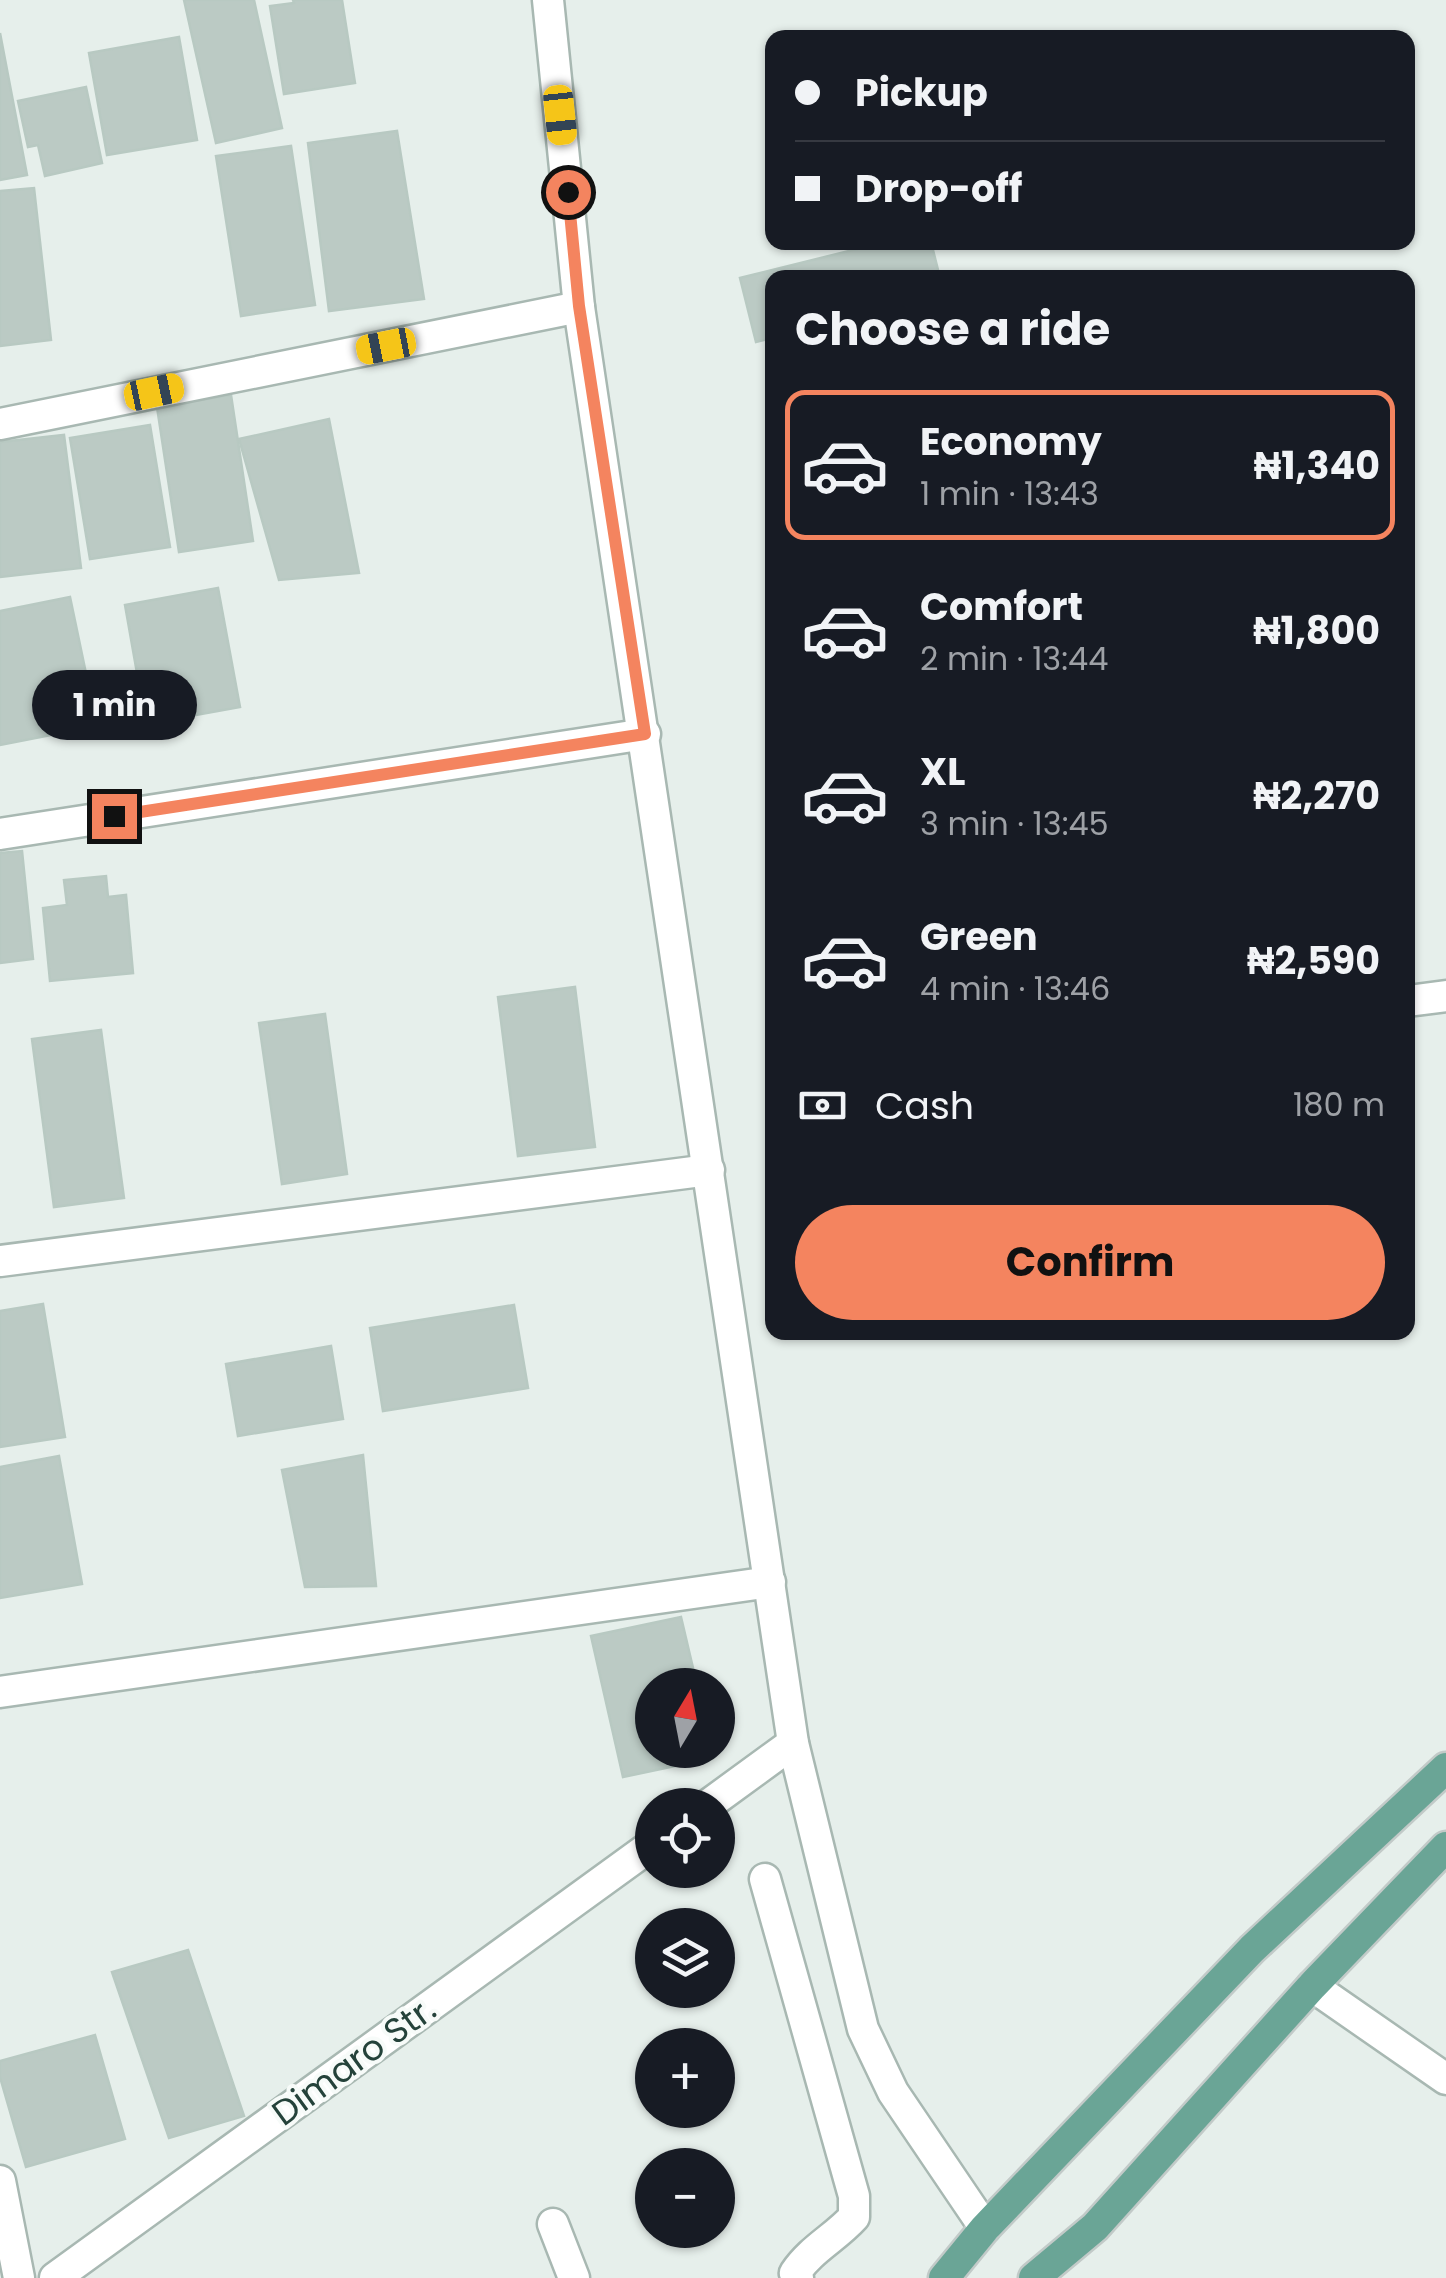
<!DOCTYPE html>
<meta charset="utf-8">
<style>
:root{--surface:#171b24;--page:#20242c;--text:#f1f3f6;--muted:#9ea1a6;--line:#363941;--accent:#f4845f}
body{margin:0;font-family:Poppins,sans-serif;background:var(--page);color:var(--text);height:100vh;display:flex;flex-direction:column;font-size:38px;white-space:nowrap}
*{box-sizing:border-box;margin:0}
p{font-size:32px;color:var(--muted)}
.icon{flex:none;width:55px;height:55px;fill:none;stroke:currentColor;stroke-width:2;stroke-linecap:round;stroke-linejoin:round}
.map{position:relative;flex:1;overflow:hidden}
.panel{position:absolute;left:765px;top:270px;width:650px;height:1070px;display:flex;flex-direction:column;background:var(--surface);border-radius:20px;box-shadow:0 2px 8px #0004}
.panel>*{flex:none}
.banner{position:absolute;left:765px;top:30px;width:650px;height:220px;border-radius:20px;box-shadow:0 2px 8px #0004;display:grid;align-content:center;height:220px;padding:0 30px;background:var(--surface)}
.needle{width:65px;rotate:10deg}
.controls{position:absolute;left:635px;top:1668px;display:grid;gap:20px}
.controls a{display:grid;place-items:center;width:100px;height:100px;border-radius:50%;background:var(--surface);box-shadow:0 2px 8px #0004;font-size:50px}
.end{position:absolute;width:45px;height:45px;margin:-22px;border:12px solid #f4845f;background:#111;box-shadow:0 0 0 5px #111}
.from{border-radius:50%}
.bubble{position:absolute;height:70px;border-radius:35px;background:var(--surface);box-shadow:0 2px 8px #0004;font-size:32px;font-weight:700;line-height:70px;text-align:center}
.car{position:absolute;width:30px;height:60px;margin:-30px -15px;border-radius:12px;box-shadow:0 0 8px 2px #0007;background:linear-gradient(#f5c518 24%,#345 0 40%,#f5c518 0 76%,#345 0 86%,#f5c518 0)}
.banner b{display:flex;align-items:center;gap:35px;height:95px;font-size:38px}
.banner b+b{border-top:2px solid var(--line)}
.banner i{width:25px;height:25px;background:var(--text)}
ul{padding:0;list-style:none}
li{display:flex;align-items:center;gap:30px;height:150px;margin:0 20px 15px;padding:0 10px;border:5px solid transparent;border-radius:20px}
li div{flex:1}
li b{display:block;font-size:38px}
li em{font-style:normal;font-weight:700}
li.active{border-color:var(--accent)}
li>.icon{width:90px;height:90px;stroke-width:1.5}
h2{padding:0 30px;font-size:45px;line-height:120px}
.pay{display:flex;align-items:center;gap:25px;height:110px;padding:0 30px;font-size:38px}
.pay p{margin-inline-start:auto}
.button{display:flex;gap:20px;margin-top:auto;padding:20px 30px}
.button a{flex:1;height:115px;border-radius:60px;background:var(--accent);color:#111;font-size:40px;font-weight:700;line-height:115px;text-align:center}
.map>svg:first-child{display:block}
</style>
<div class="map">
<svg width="1446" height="2278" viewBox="0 0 1446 2278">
<rect width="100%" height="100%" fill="#e6efeb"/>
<g fill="#bbcac4" stroke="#b8c9c2" stroke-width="2.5">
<path d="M184,0h70l28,128 -66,15z"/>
<path d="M293,0h49l13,83 -71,11 -14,-88 24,-3z"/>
<path d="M0,33l27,142 -27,5z"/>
<path d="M179,37l18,103 -90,15 -18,-102z"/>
<path d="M86,87l16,76 -57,13 -7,-31 -10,2 -10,-46z"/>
<path d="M397,131l27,168 -95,12 -21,-168z"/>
<path d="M291,146l24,159 -74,11 -25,-160z"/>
<path d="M34,188l17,152 -51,6v-155z"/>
<path d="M885,242h46l9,36h-168v60l-16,4 -16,-64z"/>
<path d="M231,395l22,146 -74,11 -22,-145z"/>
<path d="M329,419l30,154 -80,7 -40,-141z"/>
<path d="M150,425l20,122 -80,12 -20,-121z"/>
<path d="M64,435l17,133 -81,9v-135z"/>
<path d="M218,588l22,119 -94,17 -21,-119z"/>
<path d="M70,597l27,129 -97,19v-134z"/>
<path d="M22,851l11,108 -33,4v-110z"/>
<path d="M106,876l2,21 18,-2 7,78 -83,8 -7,-73 24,-3 -3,-25z"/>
<path d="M575,987l20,160 -77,9 -20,-159z"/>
<path d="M325,1014l22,160 -65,10 -23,-161z"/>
<path d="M101,1030l23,168 -70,9 -22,-168z"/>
<path d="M43,1304l22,133 -65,10v-136z"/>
<path d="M514,1305l14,83 -145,23 -13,-83z"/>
<path d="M331,1346l12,73 -105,17 -12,-72z"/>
<path d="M363,1455l13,131 -71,1 -23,-117z"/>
<path d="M59,1456l23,128 -82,14v-131z"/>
<path d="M681,1617l16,68h-45v65h59l2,8 -90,19 -32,-141z"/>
<path d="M188,1950l56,166 -75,22 -57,-166z"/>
<path d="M95,2035l30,104 -99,28 -26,-90v-16z"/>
</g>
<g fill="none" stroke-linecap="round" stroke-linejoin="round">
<defs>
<g id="minor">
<path d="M548,0l31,307 214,1436 70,286 30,63 92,136"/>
<path d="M0,424l579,-117"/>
<path d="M0,834l645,-100"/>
<path d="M1408,1001l38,-5"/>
<path d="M0,1261l709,-91"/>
<path d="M0,1692l770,-110"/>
<path d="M708,1805l85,-62"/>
<path d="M765,1879l89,317v21c-19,21 -43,32 -59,56l3,5"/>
<path d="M1312,1986l134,93"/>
<path d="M0,2181l19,97"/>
<path d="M553,2224l21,54"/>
<path d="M55,2278l597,-433"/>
</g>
<g id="major">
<path d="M944,2278l41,-50 267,-279 194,-181"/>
<path d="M1034,2278l61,-51 217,-241 134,-139"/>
</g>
</defs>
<use href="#minor" stroke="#a8b8b2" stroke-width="35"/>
<use href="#major" stroke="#c2cac8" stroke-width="35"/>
<use href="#minor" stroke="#fff" stroke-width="30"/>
<use href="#major" stroke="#6aa596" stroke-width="30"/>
</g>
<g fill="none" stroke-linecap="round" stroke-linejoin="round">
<path stroke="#f4845f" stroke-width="12" d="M114,816l531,-82 -66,-428 -11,-114"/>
</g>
<g text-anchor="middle" stroke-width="8" stroke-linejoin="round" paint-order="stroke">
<g font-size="35" fill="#24423a" stroke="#f7fbf9">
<text transform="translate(354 2061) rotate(-36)" y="12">Dimaro Str.</text>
</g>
</g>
</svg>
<div class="controls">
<a><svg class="needle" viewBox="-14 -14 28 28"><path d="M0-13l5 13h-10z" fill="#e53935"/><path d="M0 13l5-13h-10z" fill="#9ea1a6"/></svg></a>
<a><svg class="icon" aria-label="locate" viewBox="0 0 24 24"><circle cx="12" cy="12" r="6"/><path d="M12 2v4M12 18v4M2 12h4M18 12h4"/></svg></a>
<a><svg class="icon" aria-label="layers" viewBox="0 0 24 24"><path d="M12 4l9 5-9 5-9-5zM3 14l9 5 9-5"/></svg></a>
<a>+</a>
<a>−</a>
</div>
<i class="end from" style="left:568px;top:192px"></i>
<i class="end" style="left:114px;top:816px"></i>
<div class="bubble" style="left:32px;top:670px;width:165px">1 min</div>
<i class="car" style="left:560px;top:115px;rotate:174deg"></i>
<i class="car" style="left:386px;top:346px;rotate:259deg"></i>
<i class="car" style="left:154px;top:392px;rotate:78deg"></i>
<div class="banner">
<b><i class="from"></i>Pickup</b>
<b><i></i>Drop-off</b>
</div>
<section class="panel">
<h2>Choose a ride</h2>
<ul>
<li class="active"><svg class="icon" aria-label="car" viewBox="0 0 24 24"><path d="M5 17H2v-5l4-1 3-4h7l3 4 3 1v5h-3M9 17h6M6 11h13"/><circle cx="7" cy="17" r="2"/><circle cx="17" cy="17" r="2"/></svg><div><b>Economy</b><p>1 min · 13:43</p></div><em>₦1,340</em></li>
<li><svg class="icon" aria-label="car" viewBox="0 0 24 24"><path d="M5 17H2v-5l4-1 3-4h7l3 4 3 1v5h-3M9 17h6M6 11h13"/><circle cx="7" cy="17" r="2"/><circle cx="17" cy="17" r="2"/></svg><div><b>Comfort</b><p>2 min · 13:44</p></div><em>₦1,800</em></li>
<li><svg class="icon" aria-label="car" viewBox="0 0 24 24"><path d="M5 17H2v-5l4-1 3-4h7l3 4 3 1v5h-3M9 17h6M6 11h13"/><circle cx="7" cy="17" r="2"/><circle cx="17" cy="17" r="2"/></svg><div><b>XL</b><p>3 min · 13:45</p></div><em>₦2,270</em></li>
<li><svg class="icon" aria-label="car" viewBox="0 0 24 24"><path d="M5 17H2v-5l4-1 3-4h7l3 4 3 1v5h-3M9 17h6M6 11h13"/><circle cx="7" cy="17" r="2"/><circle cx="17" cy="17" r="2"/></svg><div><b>Green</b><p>4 min · 13:46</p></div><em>₦2,590</em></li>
</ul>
<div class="pay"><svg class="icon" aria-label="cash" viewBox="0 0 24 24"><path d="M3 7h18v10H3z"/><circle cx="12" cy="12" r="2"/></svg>Cash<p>180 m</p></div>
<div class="button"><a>Confirm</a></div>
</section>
</div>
